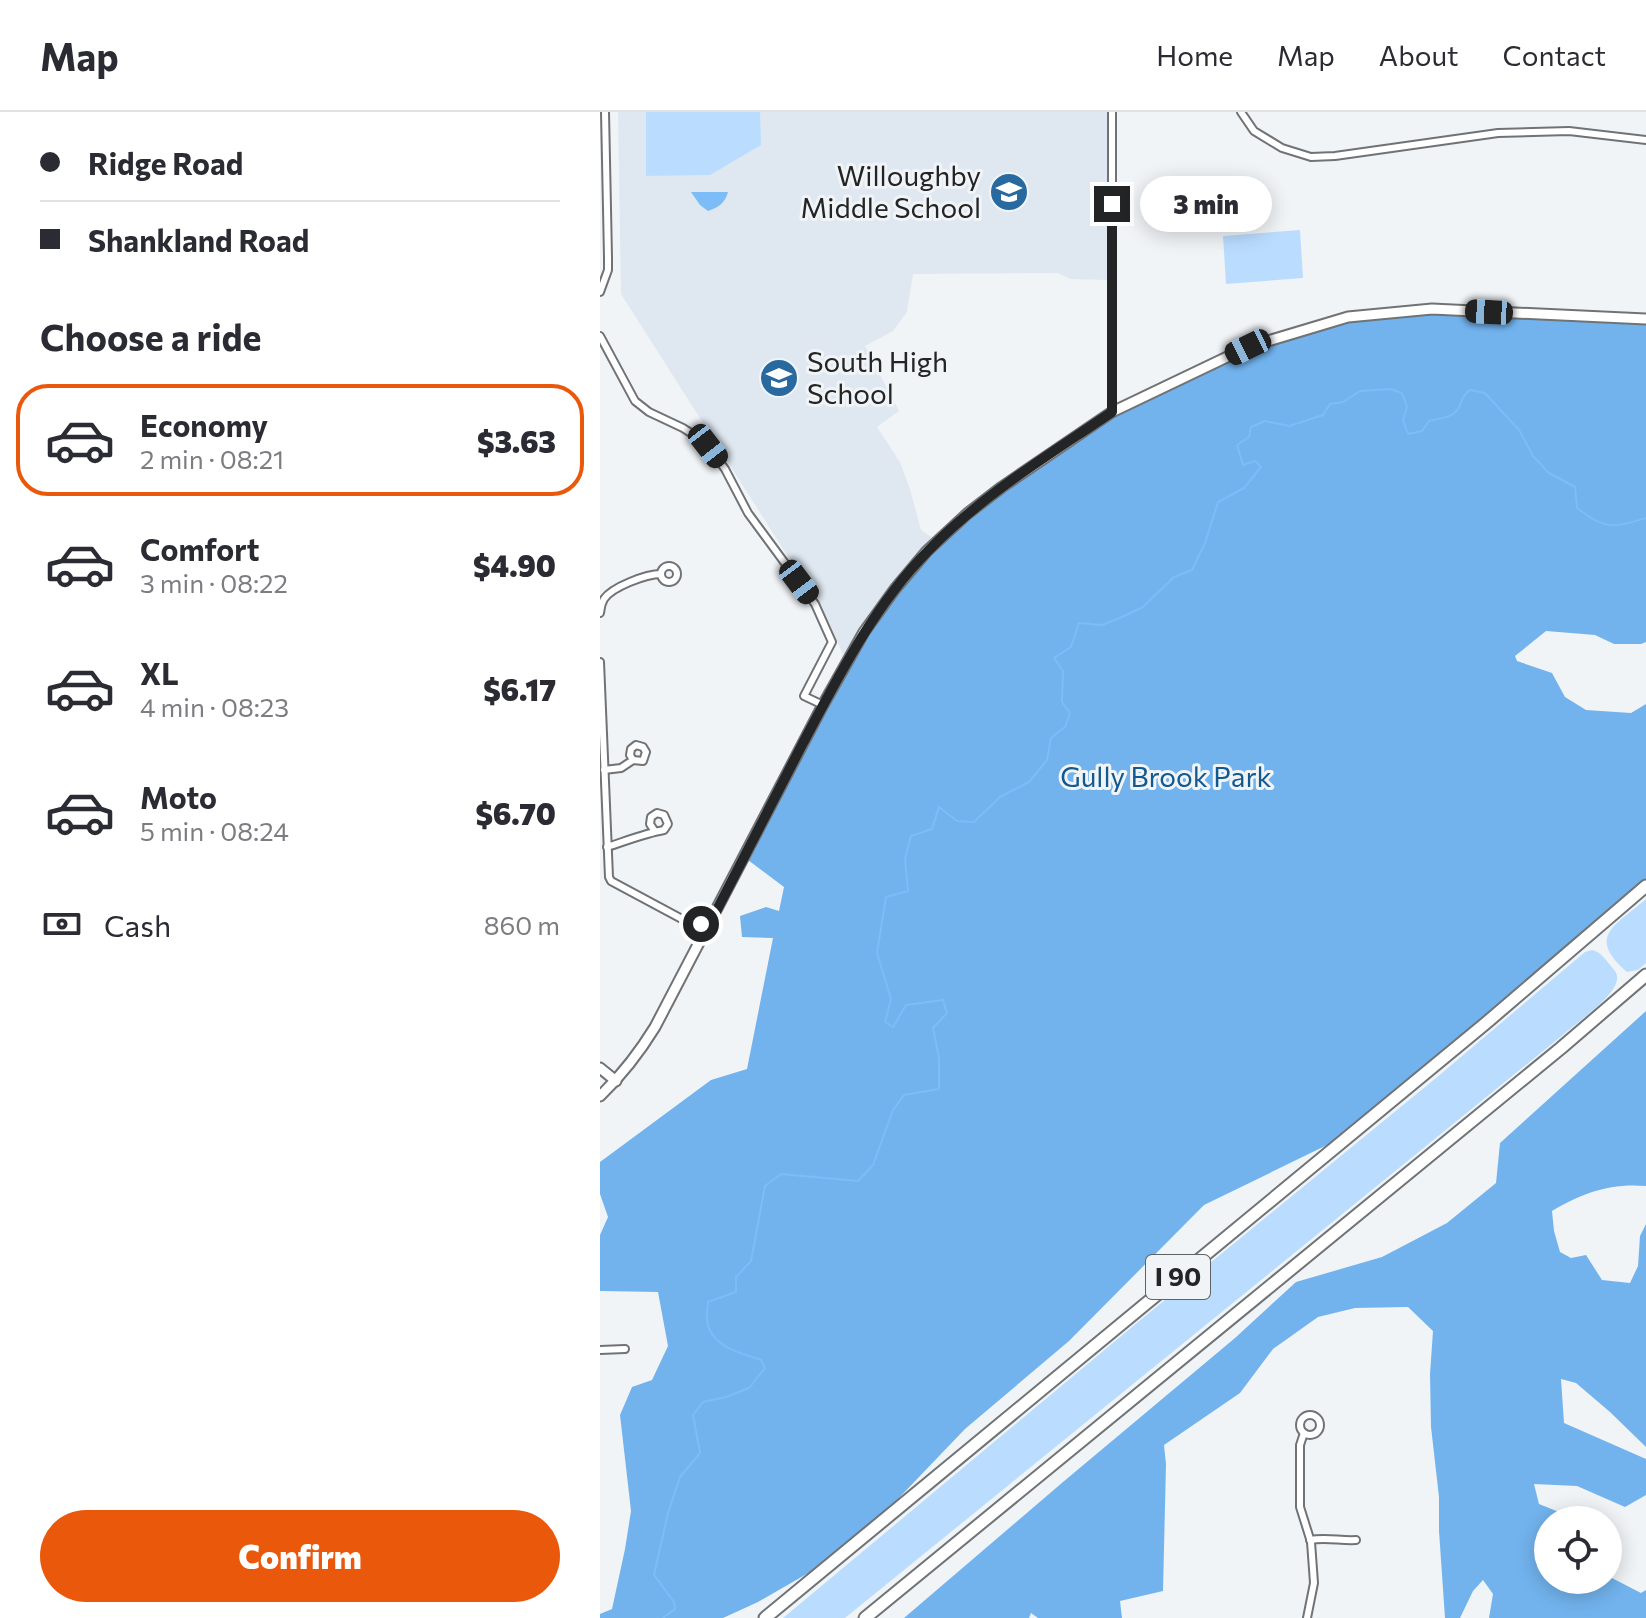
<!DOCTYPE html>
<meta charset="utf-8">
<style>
:root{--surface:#fff;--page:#f2f2f3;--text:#2b2b33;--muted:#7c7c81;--line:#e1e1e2;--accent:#ea580c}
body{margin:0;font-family:Commissioner,sans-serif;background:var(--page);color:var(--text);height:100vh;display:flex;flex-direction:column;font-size:30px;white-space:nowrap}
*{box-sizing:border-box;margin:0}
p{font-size:26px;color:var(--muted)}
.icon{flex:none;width:44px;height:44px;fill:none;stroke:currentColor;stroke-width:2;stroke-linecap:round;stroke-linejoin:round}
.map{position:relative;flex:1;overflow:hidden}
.panel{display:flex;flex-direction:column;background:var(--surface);width:600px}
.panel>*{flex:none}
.top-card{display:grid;align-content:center;height:176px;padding:0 40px;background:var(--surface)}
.tools{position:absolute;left:934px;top:1394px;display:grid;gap:16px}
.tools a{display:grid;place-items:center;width:88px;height:88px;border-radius:50%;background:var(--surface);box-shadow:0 4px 20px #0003;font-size:40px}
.end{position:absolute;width:36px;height:36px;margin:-18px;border:10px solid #232425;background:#fff;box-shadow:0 0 0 4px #fff}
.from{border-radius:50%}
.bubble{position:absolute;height:56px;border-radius:28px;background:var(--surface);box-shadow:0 4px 20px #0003;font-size:26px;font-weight:800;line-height:56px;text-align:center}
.car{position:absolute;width:24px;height:48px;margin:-24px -12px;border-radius:10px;box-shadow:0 0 6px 2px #0007;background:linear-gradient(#222 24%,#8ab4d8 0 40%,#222 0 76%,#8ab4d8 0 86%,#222 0)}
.top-card b{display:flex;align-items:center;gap:28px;height:76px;font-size:30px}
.top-card b+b{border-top:2px solid var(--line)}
.top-card i{width:20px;height:20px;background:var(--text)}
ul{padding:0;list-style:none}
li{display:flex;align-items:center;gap:24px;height:112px;margin:0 16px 12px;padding:0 24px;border:4px solid transparent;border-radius:32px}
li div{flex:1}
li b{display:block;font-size:30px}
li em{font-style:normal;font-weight:800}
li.selected{border-color:var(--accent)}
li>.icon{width:72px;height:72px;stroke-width:1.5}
h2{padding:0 40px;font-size:36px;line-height:96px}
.pay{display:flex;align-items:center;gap:20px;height:88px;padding:0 40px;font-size:30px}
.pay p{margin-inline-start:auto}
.primary-button{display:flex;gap:16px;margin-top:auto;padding:16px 40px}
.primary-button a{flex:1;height:92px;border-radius:48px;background:var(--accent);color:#fff;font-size:32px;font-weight:800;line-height:92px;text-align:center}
header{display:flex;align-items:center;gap:48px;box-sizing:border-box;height:112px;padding:0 40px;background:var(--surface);border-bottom:2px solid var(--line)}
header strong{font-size:38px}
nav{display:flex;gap:44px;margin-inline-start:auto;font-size:28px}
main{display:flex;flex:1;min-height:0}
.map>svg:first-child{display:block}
</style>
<header>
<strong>Map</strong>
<nav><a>Home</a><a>Map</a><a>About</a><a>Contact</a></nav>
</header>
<main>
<section class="panel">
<div class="top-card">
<b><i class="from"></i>Ridge Road</b>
<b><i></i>Shankland Road</b>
</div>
<h2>Choose a ride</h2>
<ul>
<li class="selected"><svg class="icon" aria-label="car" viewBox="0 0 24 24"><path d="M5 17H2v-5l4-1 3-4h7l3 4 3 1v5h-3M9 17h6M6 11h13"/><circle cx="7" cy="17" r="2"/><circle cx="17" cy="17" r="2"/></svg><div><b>Economy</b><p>2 min · 08:21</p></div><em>$3.63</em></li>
<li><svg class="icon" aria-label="car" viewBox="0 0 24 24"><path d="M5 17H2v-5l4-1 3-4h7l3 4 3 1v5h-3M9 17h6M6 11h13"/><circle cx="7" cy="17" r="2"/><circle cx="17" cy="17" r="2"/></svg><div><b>Comfort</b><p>3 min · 08:22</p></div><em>$4.90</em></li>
<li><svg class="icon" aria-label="car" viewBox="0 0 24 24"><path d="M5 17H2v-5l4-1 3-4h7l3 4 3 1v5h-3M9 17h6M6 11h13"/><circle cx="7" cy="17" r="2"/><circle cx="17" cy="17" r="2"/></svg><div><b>XL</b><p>4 min · 08:23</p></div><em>$6.17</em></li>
<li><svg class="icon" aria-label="car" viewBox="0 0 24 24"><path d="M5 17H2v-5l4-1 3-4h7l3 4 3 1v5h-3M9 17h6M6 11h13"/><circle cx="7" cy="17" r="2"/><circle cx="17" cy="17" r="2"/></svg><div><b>Moto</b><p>5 min · 08:24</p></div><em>$6.70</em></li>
</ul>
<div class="pay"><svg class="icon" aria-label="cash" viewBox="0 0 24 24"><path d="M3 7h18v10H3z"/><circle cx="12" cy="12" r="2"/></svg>Cash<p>860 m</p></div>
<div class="primary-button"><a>Confirm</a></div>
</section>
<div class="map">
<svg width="1046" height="1506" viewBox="0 0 1046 1506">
<rect width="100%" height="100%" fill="#f1f4f7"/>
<path fill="#dfe8f1" d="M18,0h489v168l-37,-1 -12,-6 -145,1 -6,38 -14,19 -28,15 34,65 -22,16 23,35 10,27 11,41 12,8 -36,42 -54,75 -16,-37 -206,-324z"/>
<g fill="#baddff">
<path d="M46,0h114l1,33 -51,30 -64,1z"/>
<path d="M700,118l3,48 -77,6 -3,-48z"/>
<path d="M1046,787v64l-8,7 -11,2c-41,-36 -12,-46 19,-73z"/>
<path d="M992,838c9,2 13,9 19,16 3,4 6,6 6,11 2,17 -41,46 -53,57l-719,584h-62l355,-296 298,-244 149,-126z"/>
</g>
<g fill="#72b3ee">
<path d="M832,197l214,10v323l-5,2h-27l-19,-9 -49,-4 -31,25 2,5 35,12 13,24 21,13 45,3 15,-9v182l-288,244 -154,75 -135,136 -104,88 -115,120 -92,53 -35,16h-123v-4l12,-5 13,-60 6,-38 -11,-96 12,-28 20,-7 16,-34 -10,-54 -58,-1v-56l8,-18 -8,-23v-32l111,-82 36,-11 26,-131 -31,-1 -2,-21 26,-9 13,4 5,-24 -40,-30 79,-152 72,-116 72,-75 145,-102 136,-65 100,-30z"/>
<path d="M1046,899v175c-37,-3 -63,7 -94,25l2,20 6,21 11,6 15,-3 16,25 28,3 8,-17 2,-30 6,-12v223l-36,-35 -34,-29 -15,-4 3,44 82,36v36l-21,12 -48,-21 -43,-2 5,20 40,16h-31v60h60v-4l33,17 5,-3v28h-157l4,-24 -10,-14 -10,11 -13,27h-15l-6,-87v-34l-8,-70 -1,-53 3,-43 -25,-24 -53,1 -37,9 -45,32 -33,44 -76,52 2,19 -3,127 -43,10 2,17h-84l-7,-5 -2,5h-125l159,-136 172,-144 61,-56 86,-25 65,-34 49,-40 4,-40z"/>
</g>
<path fill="#7cbdf8" d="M91,80h37c-3,11 -9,15 -20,19l-8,-6z"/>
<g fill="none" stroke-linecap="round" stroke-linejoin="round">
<path stroke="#7cbdf8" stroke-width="2" d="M63,1506l12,-9 -1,-7 -20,-27 14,-62 12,-36 20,-24 -7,-38 10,-13 23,-5 23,-9 16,-20 -4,-8c-20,-7 -50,-13 -54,-39 -1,-6 1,-14 1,-19l28,-10v-15l15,-16 14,-75 16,-12 77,7 15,-16 20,-55 11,-15 35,-6v-31l-6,-30 14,-15 -4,-13 -37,5 -13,22 -8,-5 6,-23 -14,-46 9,-56 22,-6 -3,-32 6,-23 21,-7 7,-22 18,14 17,1 26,-25 29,-15 18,-22 4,-22 14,-11 5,-14 -8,-11 1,-31 -9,-13 17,-11 8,-24 23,2 20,-8 21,-10 31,-30 18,-7 13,-27 13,-41 26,-14 17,-21 -6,-6 -12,4 -6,-20 12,-8 2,-10 14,-6 24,5 34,-11 7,-11 13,-2 17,-11 30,-2 12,4 5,14 -4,13 5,14 14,-3 7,-10c12,-3 25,-3 30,-14 4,-8 3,-11 11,-17l15,3 34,37 14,26 16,17 26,14 2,21c28,22 36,20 69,10"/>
<defs>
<g id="street">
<path d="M512,0v300"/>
<path d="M641,0l13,19 28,17 29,9 24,-1 163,-23 71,-2 77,9"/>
<path d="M0,180l8,-22v-13l-3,-145"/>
<path d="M0,224l35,65 14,11 34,16 14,9 11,9 17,23 23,44 67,91 17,38 -28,54 19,9"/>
<circle cx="69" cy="462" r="8"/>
<path d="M0,501c1,-6 1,-9 4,-14 8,-12 42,-25 57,-25"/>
<path d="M0,550l9,215 2,4 69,37 11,1 17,8"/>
<path d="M4,658l17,-2 12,-8 10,1 3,-9 -3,-5 -7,-2 -5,4 -1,6 3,5"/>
<path d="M7,735c19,-6 39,-14 57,-17l4,-6 -4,-9 -7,-2 -6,4 -1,7 4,6"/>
<path d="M0,1238l25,-1"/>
<circle cx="710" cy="1313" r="10"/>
<path d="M704,1321l-4,12v62l11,35 3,41 -7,35"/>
<path d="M710,1428c16,-3 31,1 46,0"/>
</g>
<g id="secondary">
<path d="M0,956l16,13"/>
<path d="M0,984c22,-21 39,-43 55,-69l168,-322 41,-73 31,-43 32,-38 40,-37 35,-27 110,-75 136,-65 100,-30 84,-8 214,10"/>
</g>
<g id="highway">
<path d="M165,1506l721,-595 160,-137"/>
<path d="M265,1506l696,-570 85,-73"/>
</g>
</defs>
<use href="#street" stroke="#707376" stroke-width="10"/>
<use href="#secondary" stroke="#707376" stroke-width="13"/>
<use href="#highway" stroke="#707376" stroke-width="15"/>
<use href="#street" stroke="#fff" stroke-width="6"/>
<use href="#secondary" stroke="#fff" stroke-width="9"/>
<use href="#highway" stroke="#fff" stroke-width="11"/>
</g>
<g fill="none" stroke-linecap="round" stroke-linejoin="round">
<path stroke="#232425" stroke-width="10" d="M101,812l7,3c32,-61 63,-123 95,-184 36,-68 71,-137 125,-192 54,-56 121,-96 184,-139v-208"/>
</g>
<defs>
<symbol id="school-disc" viewBox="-11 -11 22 22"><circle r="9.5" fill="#28699f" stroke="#f1f4f7"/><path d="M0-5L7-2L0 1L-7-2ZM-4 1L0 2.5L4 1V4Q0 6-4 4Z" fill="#fff"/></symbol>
</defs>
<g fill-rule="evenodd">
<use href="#school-disc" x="387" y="58" width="44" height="44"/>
<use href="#school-disc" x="157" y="244" width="44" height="44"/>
</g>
<g text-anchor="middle" stroke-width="6" stroke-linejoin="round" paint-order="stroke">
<rect fill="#f1f4f7" stroke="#616264" stroke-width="2" x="546" y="1143" width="64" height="44" rx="6"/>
<g font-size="26" font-weight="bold" fill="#232425">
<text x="578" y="1174">I 90</text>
</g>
<g font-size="28" fill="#232425" stroke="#f1f4f7" text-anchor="end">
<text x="381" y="74">Willoughby<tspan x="381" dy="32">Middle School</tspan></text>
<text x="207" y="260" text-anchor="start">South High<tspan x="207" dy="32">School</tspan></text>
</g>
<g font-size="28" fill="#11598f" stroke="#f1f4f7">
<text x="566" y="675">Gully Brook Park</text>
</g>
</g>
</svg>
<div class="tools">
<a><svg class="icon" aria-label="locate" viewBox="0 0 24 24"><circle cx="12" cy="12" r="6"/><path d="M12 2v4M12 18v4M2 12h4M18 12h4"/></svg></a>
</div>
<i class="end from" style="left:101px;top:812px"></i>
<i class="end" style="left:512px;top:92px"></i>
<div class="bubble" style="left:540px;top:64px;width:132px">3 min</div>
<i class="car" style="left:889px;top:200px;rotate:273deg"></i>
<i class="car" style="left:648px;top:235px;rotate:244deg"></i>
<i class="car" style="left:108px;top:334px;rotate:142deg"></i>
<i class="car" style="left:199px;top:470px;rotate:143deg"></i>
</div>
</main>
